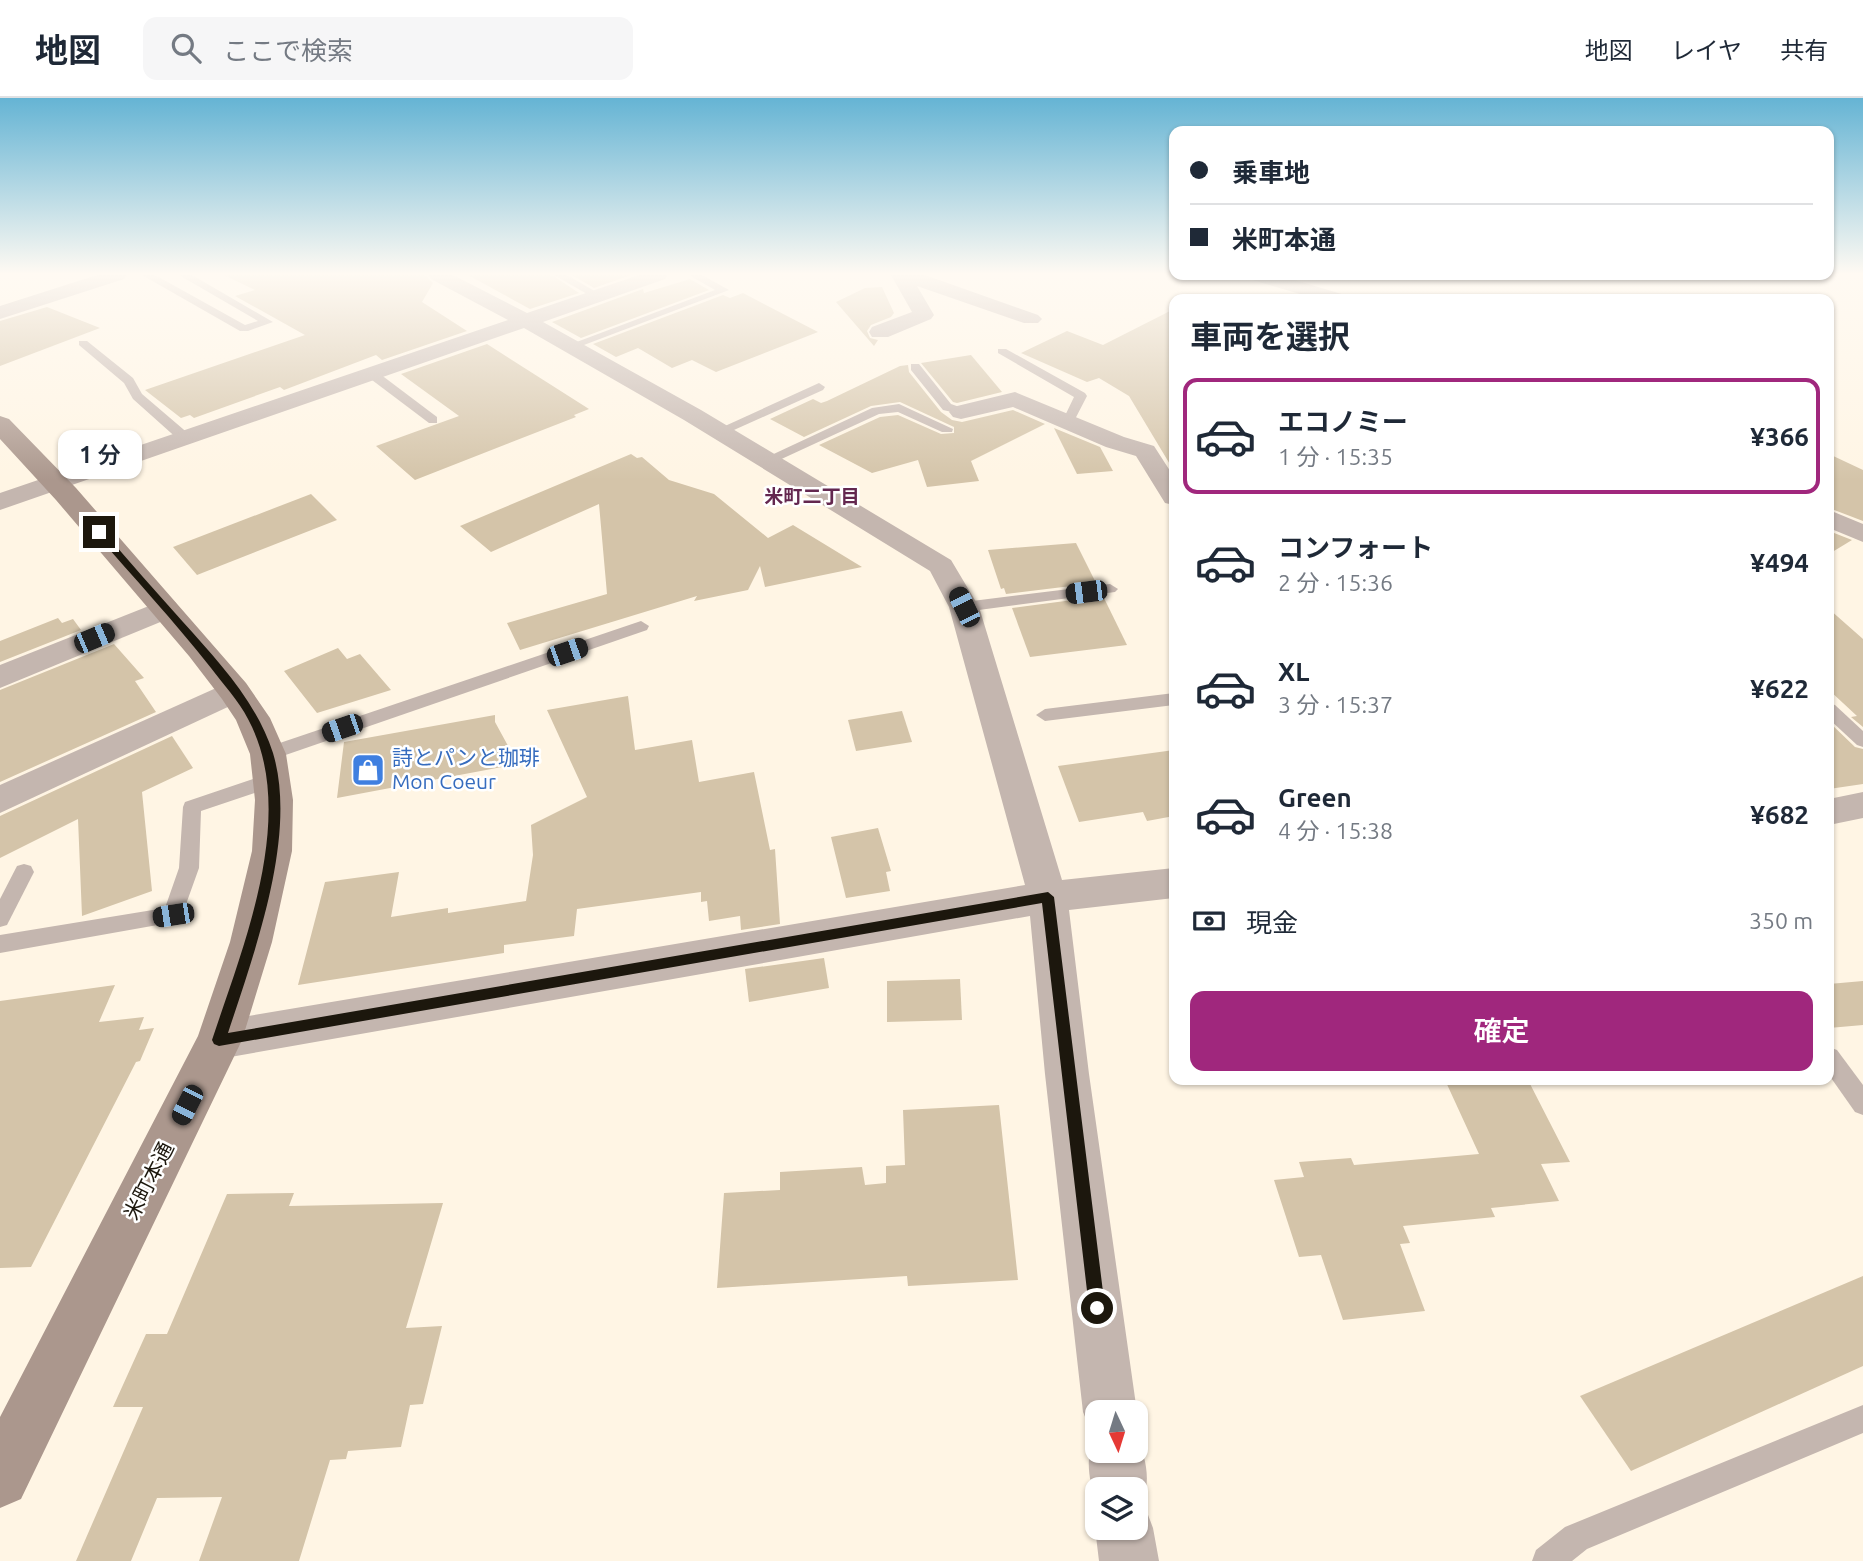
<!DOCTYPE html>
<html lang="ja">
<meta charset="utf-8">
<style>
:root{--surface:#fff;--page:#f6f6f7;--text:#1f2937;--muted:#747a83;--line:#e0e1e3;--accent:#a0277d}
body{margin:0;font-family:Ubuntu,"Noto Sans JP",sans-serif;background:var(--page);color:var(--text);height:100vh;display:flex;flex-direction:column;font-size:26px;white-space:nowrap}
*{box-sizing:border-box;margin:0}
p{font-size:23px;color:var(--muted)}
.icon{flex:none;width:38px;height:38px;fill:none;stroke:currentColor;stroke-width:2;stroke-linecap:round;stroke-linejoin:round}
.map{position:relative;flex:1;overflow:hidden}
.side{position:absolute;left:1169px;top:196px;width:665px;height:791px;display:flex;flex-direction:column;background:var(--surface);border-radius:14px;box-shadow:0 2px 5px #0004}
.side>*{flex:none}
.hud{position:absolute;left:1169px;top:28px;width:665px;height:154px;border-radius:14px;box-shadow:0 2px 5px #0004;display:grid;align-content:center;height:154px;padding:0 21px;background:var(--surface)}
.needle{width:46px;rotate:176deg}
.fabs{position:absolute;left:1085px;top:1302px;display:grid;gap:14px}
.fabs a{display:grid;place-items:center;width:63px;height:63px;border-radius:14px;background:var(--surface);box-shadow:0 2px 5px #0004;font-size:35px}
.end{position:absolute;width:32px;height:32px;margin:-16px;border:9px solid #1c170d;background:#fff;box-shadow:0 0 0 4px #fff}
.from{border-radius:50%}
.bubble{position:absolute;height:49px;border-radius:14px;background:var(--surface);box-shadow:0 2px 5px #0004;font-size:23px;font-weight:600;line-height:49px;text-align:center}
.car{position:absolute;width:21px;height:42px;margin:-21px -10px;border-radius:9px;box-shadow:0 0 5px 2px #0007;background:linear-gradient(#222 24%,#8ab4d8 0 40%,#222 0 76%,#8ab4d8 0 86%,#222 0)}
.hud b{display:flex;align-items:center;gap:24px;height:66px;font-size:26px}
.hud b+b{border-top:2px solid var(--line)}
.hud i{width:18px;height:18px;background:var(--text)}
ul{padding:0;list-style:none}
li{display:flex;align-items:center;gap:21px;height:116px;margin:0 14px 10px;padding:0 7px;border:4px solid transparent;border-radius:14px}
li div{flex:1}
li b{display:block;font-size:26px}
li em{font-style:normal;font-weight:600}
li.current{border-color:var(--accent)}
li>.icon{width:63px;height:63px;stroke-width:1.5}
h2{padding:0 21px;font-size:32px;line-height:84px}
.pay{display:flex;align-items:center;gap:18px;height:77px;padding:0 21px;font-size:26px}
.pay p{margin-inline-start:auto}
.primary-button{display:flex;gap:14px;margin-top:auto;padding:14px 21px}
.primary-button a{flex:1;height:80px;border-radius:14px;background:var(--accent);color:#fff;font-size:28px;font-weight:600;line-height:80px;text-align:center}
header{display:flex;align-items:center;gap:42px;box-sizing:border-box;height:98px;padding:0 35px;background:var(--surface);border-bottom:2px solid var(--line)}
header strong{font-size:33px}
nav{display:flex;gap:38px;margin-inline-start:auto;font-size:24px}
.search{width:490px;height:63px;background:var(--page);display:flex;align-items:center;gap:18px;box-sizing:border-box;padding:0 24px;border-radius:14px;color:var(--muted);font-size:26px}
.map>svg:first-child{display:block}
</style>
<header>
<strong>地図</strong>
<div class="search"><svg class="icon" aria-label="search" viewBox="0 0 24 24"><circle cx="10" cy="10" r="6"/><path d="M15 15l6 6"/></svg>ここで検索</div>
<nav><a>地図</a><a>レイヤ</a><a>共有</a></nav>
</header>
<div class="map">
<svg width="1863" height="1463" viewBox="0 0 1863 1463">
<rect width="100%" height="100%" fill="#fff5e4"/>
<g fill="#d4c4a9">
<path d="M224,177h201l8,8 -11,19 45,29 -85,29 -6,-5 -92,35 -4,-3 -86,31 -4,-3 -9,3 -36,-28 160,-55 -70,-39 20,-6z"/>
<path d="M468,177h84l27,18 -49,16z"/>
<path d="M572,177h59l-37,13z"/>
<path d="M690,181l19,11 -128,48 -29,-16 91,-33 1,4z"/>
<path d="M882,189l12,26 -3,4 -20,8 -4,6 3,7 8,2 -4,6 -38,-44 29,-14z"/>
<path d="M743,195l75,39 -102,40 -24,-12 -20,8 -34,-20 -22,9 -23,-13 130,-49 7,3z"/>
<path d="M47,209l53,21 -100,38v-45z"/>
<path d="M1174,211v162l-45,-75 -30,-18 -12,4 -66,-29 46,-22 36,14z"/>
<path d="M487,246l102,65 -15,6 2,2 -161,63 -39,-34 83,-30 -58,-42z"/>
<path d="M971,257l31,37 -45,11 -4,-1 -32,-39z"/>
<path d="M908,267l1,7 32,40 11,8 10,2 51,-12 32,14 -74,37 8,20 -52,6 -9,-27 -46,13 -53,-28 61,-28 18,-2 43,19 13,-1v-6l-54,-25 -29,4 -67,31 -34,-18 43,-20 8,4 6,-2 73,-35z"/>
<path d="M1054,330l46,19 13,24 -36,3z"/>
<path d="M631,356l6,4 5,-1 27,23 45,14 54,44 25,-13 69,42 -97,20 -5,-21 -12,24 -54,11 3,-5 -177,54 -13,-27 100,-29 -8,-90 -108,48 -31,-26z"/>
<path d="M1829,356l34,16v51l-34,-13z"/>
<path d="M311,396l26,26 -140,55 -24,-28z"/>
<path d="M1829,433l23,9 -23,14z"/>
<path d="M1076,445l20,40 -90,11 -2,-6 -3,1 -13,-39z"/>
<path d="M1103,498l24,49 -97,12 -18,-49z"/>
<path d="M1829,511l34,30v88l-12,-10 6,-1 -28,-26z"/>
<path d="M58,520l4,5 11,-4 8,11 -81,32v-21z"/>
<path d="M114,546l30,34 -9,3 21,31 -156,70v-92z"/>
<path d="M338,550l9,11 13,-5 31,36 -74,23 -33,-42z"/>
<path d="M628,598l7,54 57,-10 7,42 55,-10 16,78 5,-1 5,75 -39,6 -1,-14 -31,5 -2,-20 -6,1v-10l-124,17 -3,27 -70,9v8l-206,32 27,-103 74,-10 -8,45 57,-9v5l78,-12 7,-46 -2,-30 56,-28 -40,-87z"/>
<path d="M902,613l10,31 -56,9 -8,-31z"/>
<path d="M495,617v7l23,42 -181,34 7,-56z"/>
<path d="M1829,624l26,25 8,2v35l-34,5z"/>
<path d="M172,638l21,32 -51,24 10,99 -70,25 -4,-97 -78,39v-42z"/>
<path d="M1174,652v66l-27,5 -4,-9 -64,10 -21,-56z"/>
<path d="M878,730l13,43 -5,1 4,19 -44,7 -15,-61z"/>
<path d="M824,860l5,30 -80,14 -4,-33z"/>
<path d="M960,881l2,41 -75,2v-41z"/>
<path d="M1863,883v44l-34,3v-44z"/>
<path d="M115,887l-16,37 45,-5 -5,13 15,-2 -14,33 -4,1 -105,205 -31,1v-267z"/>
<path d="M1445,982h83l42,82 -29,2 18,37 -68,7 4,9 -92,9 7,17 -10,1 25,67 -82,9 -22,-65 -22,2 -25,-77 30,-3 -5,-15 52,-4 3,7 125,-11z"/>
<path d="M999,1007l19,175 -110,6 -1,-10 -190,12 7,-95 56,-3v-18l82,-5 3,18 21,-2v-17l19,-1 -2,-55z"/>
<path d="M294,1095l-5,13 154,-3 -37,125 36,-2 -19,78 -13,1 -9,42 -53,4 -2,8 -16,1 -31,101h-100l23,-64 -65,1 -26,63h-55l67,-154h-30l33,-73h21l60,-140z"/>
<path d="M1863,1178v90l-232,105 -51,-75z"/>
</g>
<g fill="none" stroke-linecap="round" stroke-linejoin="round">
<g fill="#c4b6af" fill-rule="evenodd">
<path d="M142,177h13l90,50 13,-4 -79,-46h13l81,47 -25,9h-8z"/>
<path d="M554,177h13l36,21 -9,2z"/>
<path d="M689,177h13l27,15 -153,58 -10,-2 149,-56z"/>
<path d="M79,243h8l46,37 9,16 48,41v6h-10l-47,-42 -9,-16 -45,-38z"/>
<path d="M998,251h8l79,44 2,3 -15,29 -4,1 -6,-4 12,-25 -76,-44z"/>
<path d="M911,266h8l32,40 14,5v6l-22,-5 -32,-40z"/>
<path d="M368,273h8l61,46v6h-8l-61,-46z"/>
<path d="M819,285l6,4 -2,3 -98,44h-10l-1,-3z"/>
<path d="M899,306l54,25 -1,3h-10l-44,-20 -19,2 -104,48 -5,1 -7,-4 109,-51z"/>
<path d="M1110,486l8,5 -3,3 -151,20 -8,-5 8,-5z"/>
<path d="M641,523l8,5 -2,4 -373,129h-12l-3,-5 3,-5z"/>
<path d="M1174,595v12l-129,16 -9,-6 9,-6z"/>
<path d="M1829,605l6,2 28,26v16l-6,-2 -28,-26z"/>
<path d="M271,675l7,2 2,5 -2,5 -77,26 -2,57 -19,53 -180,32v-18l165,-27 14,-40 4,-61 2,-5z"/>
<path d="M24,766l7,2 3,6 -27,53 -7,2v-28l17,-33z"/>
<path d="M1829,949l8,3 26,35v30l-8,-3 -26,-37z"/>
<path d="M1863,1307v28l-276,116 -15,12h-40l4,-11 29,-23z"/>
</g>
<g fill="#c4b6af" fill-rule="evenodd">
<path d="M97,177h30l-3,4 -124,40v-13z"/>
<path d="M428,177h25l74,38 112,-38h29l-3,4 -122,43 158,88 250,150 28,47 83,273 112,-12v30l-105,12 20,164 48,338 -1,4v-4h-39v39h39v-17c10,24 16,47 5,72l4,1 8,21 6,33h-60l-4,-33 2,-6v6h39v-39h-39v14c-9,-23 -12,-47 -2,-70l-4,-2 -8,-19 -38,-338 -15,-158 -811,143 -15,-5 -7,-14 7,-14 15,-5 806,-136 -76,-278 -19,-36 -246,-151 -160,-92 -524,182v-17l508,-173 -77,-41z"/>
<path d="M891,177h34l113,40 4,4 -4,4h-14l-107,-37 17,29 -3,4 -43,18h-16l-3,-5 3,-5 40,-15z"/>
<path d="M1246,177h32l67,20 3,4h-31l-68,-20z"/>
<path d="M1015,294l109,45 30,9 20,31v28l-9,-2 -29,-47 -30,-9 -93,-40 -52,12 -8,-2 -4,-5 4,-5z"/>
<path d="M1829,412l34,14v18l-34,-14z"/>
<path d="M164,502l11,2 4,7 -4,7 -175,72v-23z"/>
<path d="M234,582l11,3 5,8 -5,8 -245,114v-28z"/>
<path d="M1863,694v26l-34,7v-26z"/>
</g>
<path fill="#ab978d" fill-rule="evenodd" d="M0,318l9,3 67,69 170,195 24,35 16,36 7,46 -1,51 -20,91 -30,98 -221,459 -21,9v-91l198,-381 32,-94 22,-91 3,-51 -5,-46 -14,-34 -14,-21 -33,-43 -133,-156 -56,-61z"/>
</g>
<linearGradient id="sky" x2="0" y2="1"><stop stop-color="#65b4d4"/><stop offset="0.46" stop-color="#fffaf3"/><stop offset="1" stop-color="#fffaf3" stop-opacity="0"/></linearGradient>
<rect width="1863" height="382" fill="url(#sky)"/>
<path fill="#1c170d" d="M96,432h6c27,31 54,62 81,92 34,38 74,80 90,131 25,83 -19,200 -45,280l820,-141 6,5 51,411 -3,6 -5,2 -6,-2 -2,-6 -47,-405 -823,143 -5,-2 -2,-4c31,-94 87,-226 36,-321 -9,-18 -25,-35 -37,-51 -37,-47 -77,-90 -115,-134z"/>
<defs>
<symbol id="shop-square" viewBox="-11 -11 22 22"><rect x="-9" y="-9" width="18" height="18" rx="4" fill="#3f7fe0" stroke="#fff"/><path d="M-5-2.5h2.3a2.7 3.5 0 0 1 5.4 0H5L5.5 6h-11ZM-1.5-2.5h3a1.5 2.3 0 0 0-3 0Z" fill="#fff"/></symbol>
</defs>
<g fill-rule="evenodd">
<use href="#shop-square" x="349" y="653" width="38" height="38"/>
</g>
<g text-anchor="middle" stroke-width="5" stroke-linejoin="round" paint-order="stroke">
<g font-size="19" font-weight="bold" fill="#63274f" stroke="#fff">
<text x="812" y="405">米町二丁目</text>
</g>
<g font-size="21" fill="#366cbe" stroke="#fff" text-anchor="start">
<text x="392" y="667">詩とパンと珈琲<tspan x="392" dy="24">Mon Coeur</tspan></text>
</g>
<g font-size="21" fill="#1c170d" stroke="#fff">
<text transform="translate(149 1083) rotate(-63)" y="7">米町本通</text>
</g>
</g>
</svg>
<div class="fabs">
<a><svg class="needle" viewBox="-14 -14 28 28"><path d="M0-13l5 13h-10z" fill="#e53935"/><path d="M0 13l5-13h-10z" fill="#747a83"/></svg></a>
<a><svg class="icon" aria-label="layers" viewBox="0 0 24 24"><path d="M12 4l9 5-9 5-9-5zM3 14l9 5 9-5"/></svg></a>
</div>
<i class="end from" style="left:1097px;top:1210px"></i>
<i class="end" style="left:99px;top:434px"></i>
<div class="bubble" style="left:58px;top:332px;width:84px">1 分</div>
<i class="car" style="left:1086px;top:494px;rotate:263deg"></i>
<i class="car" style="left:964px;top:509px;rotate:334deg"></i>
<i class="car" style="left:94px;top:540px;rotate:67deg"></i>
<i class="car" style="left:567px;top:554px;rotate:71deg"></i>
<i class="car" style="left:342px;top:630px;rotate:251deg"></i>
<i class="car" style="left:173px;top:817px;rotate:261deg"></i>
<i class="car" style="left:187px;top:1007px;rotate:207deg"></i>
<div class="hud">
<b><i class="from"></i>乗車地</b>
<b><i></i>米町本通</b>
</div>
<section class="side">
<h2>車両を選択</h2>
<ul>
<li class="current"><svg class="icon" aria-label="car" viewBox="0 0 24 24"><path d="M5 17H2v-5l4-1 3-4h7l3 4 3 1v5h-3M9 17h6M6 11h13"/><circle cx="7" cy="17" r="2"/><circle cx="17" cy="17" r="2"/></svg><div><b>エコノミー</b><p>1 分 · 15:35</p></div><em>¥366</em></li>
<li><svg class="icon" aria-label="car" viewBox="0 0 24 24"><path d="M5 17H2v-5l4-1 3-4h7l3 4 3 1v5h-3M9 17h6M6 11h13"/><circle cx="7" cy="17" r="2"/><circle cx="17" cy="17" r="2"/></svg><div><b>コンフォート</b><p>2 分 · 15:36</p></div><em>¥494</em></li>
<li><svg class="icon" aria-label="car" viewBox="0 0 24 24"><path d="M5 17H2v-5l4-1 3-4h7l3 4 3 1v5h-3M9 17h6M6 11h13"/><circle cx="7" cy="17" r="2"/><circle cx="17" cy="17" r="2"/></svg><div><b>XL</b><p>3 分 · 15:37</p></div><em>¥622</em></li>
<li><svg class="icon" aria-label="car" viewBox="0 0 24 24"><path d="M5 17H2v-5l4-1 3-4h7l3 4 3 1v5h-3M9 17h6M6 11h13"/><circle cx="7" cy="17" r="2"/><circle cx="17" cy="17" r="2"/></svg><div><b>Green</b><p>4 分 · 15:38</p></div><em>¥682</em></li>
</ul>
<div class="pay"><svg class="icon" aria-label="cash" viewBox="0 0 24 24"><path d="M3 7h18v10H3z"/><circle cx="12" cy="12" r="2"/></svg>現金<p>350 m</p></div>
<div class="primary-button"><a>確定</a></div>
</section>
</div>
